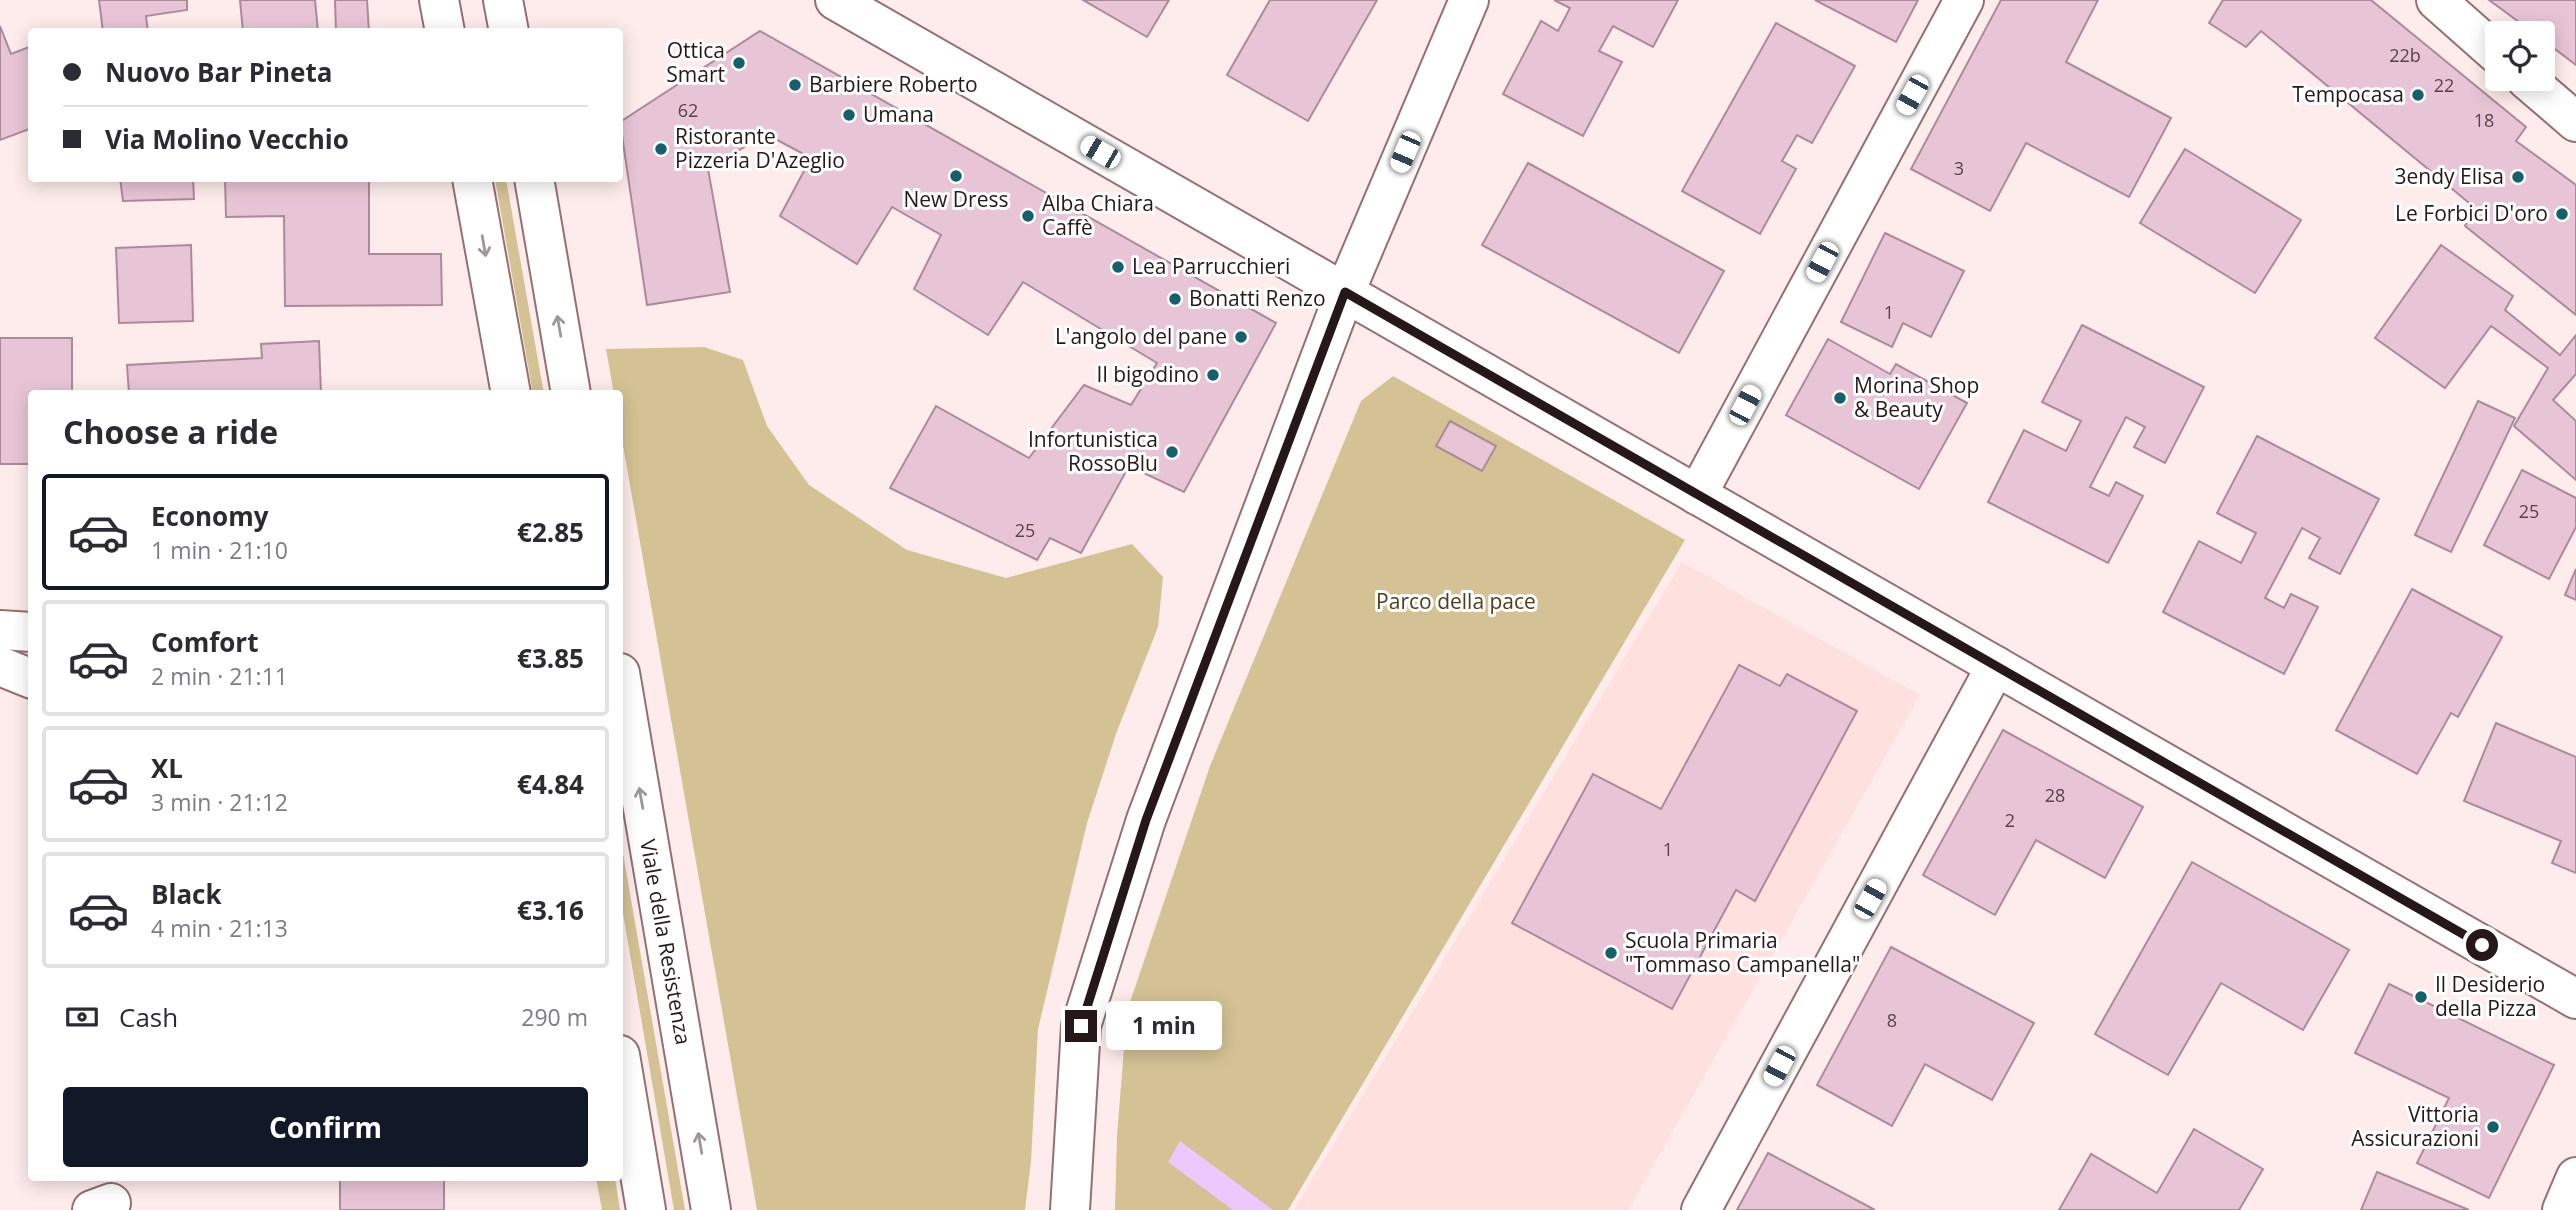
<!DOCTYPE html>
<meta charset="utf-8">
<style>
:root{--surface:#fff;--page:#f2f2f3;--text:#2b2b33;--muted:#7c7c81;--line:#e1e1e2;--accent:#111827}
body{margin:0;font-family:"Open Sans",sans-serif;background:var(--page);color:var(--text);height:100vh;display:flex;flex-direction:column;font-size:26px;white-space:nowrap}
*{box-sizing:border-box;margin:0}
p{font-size:23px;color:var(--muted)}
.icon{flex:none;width:38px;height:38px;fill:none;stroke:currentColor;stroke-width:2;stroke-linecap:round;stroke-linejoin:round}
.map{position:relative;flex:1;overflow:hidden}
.side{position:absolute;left:28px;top:390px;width:595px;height:791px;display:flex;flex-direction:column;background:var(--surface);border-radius:7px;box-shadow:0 4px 18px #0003}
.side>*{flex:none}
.hud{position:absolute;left:28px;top:28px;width:595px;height:154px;border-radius:7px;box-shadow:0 4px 18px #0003;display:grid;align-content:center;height:154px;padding:0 35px;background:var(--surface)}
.controls{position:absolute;left:2485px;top:21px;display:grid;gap:14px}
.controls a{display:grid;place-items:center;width:70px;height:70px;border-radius:7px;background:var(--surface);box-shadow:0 4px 18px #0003;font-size:35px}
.end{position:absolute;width:32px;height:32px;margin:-16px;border:9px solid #261818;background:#fff;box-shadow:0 0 0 4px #fff}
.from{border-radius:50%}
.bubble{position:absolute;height:49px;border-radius:7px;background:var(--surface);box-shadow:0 4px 18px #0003;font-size:23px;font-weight:700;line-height:49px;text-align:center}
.car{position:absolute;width:21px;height:42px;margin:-21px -10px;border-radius:9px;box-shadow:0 0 5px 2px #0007;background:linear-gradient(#fff 24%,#345 0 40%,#fff 0 76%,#345 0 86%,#fff 0)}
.hud b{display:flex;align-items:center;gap:24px;height:66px;font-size:26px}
.hud b+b{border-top:2px solid var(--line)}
.hud i{width:18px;height:18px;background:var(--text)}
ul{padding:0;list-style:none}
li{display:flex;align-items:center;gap:21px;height:116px;margin:0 14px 10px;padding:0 21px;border:4px solid var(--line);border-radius:7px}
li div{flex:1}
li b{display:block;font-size:26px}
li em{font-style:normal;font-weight:700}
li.current{border-color:var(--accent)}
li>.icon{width:63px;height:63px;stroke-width:1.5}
h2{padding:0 35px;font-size:32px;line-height:84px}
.pay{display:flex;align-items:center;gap:18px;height:77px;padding:0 35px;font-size:26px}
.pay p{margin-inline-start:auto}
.primary-button{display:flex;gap:14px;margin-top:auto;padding:14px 35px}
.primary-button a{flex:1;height:80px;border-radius:7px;background:var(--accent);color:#fff;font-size:28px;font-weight:700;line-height:80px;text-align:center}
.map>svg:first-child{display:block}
</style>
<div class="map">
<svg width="2576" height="1210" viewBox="0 0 2576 1210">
<rect width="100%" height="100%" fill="#fdeceb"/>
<path fill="#fee0df" d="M1682,562l238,133 -292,515h-334z"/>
<g fill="#d4c294">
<path d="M495,179h11l38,215h-11z"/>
<path d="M704,347l39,13 24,66 42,59 98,65 99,28 126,-34 31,33 -5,50 -41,104 -30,92 -49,206 -7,132 -6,49h-268l-137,-782v-34h-6l-8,-45z"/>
<path d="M1393,376l292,164 -397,670h-173l2,-75 10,-124 83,-245 151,-365z"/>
<path d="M620,836l65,374h-11l-54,-314z"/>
<path d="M596,1178h19l5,32h-18z"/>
</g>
<path fill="#ebc9fe" d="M1180,1141l93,69h-40l-65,-48z"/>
<g fill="#e8c5d6" stroke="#ab8a9a" stroke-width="2">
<path d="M99,0h88v10l-41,6 2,16h-45z"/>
<path d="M240,0h75l3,32h-75z"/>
<path d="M335,0h32l2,32h-33z"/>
<path d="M1083,0h86l-22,37z"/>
<path d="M1270,0h107l-69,121 -81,-46z"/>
<path d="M1554,0h124l-25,47 -40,-21 -14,25 23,11 -39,74 -80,-42 38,-73 17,10 12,-23z"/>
<path d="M1815,0h103l-22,42z"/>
<path d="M2001,0h97l-32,62 105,56 -42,79 -103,-54 -36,68 -79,-42z"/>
<path d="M2223,0h148l155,127 -10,14 60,44v130l-111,-89 9,-19 -213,-176 -15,16 -37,-24z"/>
<path d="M2489,0h87v65l-33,-25v-7h-9z"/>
<path d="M1776,23l79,43 -43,77 -15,-8 -15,26 14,8 -36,65 -78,-43z"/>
<path d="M0,26l11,28 21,-8v82l-32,12z"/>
<path d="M760,31l516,292 -92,169 -55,-26 -48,87 -31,-15 -13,22 -147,-72 46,-82 93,52 55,-73 47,20 26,-42 -134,-81 -35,53 -74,-46 27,-54 -49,-28 -35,57 -77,-48 31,-58 -45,-24 -58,35 22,123 -83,13 -27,-183z"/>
<path d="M2185,149l116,71 -46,73 -115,-70z"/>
<path d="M1528,163l196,108 -45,82 -197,-108z"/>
<path d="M120,178h73l1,21 -71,2z"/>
<path d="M225,178h144v76h72l1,51 -157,1 -1,-90 -58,1z"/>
<path d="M1885,233l79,38 -33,66 -28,-14 -11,24 -51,-25z"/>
<path d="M191,245l2,76 -74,2 -3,-75z"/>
<path d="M2441,245l72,51 -8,14 55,45 16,-20v39l-23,26 23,21v59l-62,-54 34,-58 -57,-42 -46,62 -70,-50z"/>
<path d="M2082,325l122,62 -39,76 -31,-16 11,-20 -19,-10 -36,70 19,9 7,-14 27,14 -35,67 -120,-61 36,-72 42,21 15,-30 -39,-19z"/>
<path d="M0,338h72v56h-40v70h-32z"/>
<path d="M1828,339l62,35 6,-10 71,39 -48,86 -133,-74z"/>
<path d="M319,341l2,53h-192l-2,-29 135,-7 -1,-14z"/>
<path d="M2478,401l37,17 -64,134 -36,-17z"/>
<path d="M1450,421l46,25 -14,25 -46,-25z"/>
<path d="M2257,436l122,63 -39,75 -31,-16 11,-20 -18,-10 -37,70 19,10 7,-14 27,13 -34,67 -121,-62 36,-71 42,22 15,-30 -39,-20z"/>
<path d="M2522,470l54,28v29l-27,52 -65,-34z"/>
<path d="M2576,569v31l-11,-5z"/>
<path d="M2412,589l90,48 -44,80 -7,-4 -34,61 -81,-44z"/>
<path d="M1739,665l41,21 7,-12 70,37 -102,190 -19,-11 -64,119 -160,-86 81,-149 68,35z"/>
<path d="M2496,723l80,34v116l-24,-10 9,-22 -97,-40z"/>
<path d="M2003,730l140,77 -38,71 -69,-38 -41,75 -72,-40z"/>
<path d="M2192,862l157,88 -46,80 -82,-47 -53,92 -73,-41z"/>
<path d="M1891,947l143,76 -42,77 -67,-36 -33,62 -75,-41z"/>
<path d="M2389,984l165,81 -65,133 -72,-35 32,-65 -94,-45z"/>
<path d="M2194,1129l69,40 -24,41h-180l32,-56 66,39z"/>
<path d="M1768,1153l107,57h-138z"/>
<path d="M2377,1172l92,38h-108z"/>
<rect x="340" y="1178" width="104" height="32"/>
</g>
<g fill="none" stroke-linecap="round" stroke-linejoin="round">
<defs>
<g id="street">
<path d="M835,0l1741,999"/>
<path d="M1697,495l267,-495"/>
<path d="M0,630l32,2"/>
<path d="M0,666l32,13"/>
<path d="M92,1210l19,-7"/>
<path d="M1070,1210l11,-184 65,-206 199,-528 124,-292"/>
<path d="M1701,1210l295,-544"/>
</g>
<g id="secondary">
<path d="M2436,0l61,54"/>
<path d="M2526,79l50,43"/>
<path d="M2562,1210l14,-33"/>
</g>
<g id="primary">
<path d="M439,0l6,32"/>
<path d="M503,0l6,32"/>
<path d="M472,178l39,216"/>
<path d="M534,178l37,216"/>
<path d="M620,673l91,537"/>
<path d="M620,1055l26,155"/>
</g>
</defs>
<use href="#street" stroke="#94706f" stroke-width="42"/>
<use href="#secondary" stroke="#94706f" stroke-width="42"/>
<use href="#primary" stroke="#94706f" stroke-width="42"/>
<use href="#street" stroke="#fff" stroke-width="38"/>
<use href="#secondary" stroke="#fff" stroke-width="38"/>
<use href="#primary" stroke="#fff" stroke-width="38"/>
</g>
<defs><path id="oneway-shaft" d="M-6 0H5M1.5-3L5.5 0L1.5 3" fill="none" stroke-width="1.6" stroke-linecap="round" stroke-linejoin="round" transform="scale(1.75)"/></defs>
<g stroke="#9d9797">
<use href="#oneway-shaft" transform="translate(484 246) rotate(80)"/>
<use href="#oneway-shaft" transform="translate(559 326) rotate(-100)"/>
<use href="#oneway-shaft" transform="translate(641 798) rotate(-100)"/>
<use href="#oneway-shaft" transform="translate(700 1143) rotate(-100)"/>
</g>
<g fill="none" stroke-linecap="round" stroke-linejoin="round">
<path stroke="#261818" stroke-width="9" d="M1081,1026l65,-206 199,-528 1137,653"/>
</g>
<g fill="#15606d" stroke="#fefefe" stroke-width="2.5">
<circle cx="739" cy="63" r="7"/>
<circle cx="795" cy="85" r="7"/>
<circle cx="2418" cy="95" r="7"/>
<circle cx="849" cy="115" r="7"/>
<circle cx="661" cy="149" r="7"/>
<circle cx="956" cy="176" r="7"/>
<circle cx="2518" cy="177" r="7"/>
<circle cx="2562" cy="214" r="7"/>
<circle cx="1028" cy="216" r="7"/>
<circle cx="1118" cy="267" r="7"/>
<circle cx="1175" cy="299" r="7"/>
<circle cx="1241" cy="337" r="7"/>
<circle cx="1213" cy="375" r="7"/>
<circle cx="1840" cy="398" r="7"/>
<circle cx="1172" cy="452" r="7"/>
<circle cx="1611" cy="953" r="7"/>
<circle cx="2421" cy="997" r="7"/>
<circle cx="2493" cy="1127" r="7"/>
</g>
<g text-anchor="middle" stroke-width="6" stroke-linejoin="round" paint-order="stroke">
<g font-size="18" fill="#564348">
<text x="2405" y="62">22b</text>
<text x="2444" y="92">22</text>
<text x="688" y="117">62</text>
<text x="2484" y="127">18</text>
<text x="1959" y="175">3</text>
<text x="1889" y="319">1</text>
<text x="2529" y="518">25</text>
<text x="1025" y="537">25</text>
<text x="2055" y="802">28</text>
<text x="2010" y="827">2</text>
<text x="1668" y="856">1</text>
<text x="1892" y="1027">8</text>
</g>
<g font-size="21" fill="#261818" stroke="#fefefe" text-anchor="start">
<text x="725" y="58" text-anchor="end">Ottica<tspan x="725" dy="24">Smart</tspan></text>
<text x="809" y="92">Barbiere Roberto</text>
<text x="2404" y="102" text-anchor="end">Tempocasa</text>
<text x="863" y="122">Umana</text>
<text x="675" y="144">Ristorante<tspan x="675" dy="24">Pizzeria D'Azeglio</tspan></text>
<text x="2504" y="184" text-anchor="end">3endy Elisa</text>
<text x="956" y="207" text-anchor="middle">New Dress</text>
<text x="1042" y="211">Alba Chiara<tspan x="1042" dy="24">Caffè</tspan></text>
<text x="2548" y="221" text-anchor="end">Le Forbici D'oro</text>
<text x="1132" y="274">Lea Parrucchieri</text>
<text x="1189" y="306">Bonatti Renzo</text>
<text x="1227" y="344" text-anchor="end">L'angolo del pane</text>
<text x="1199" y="382" text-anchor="end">Il bigodino</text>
<text x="1854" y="393">Morina Shop<tspan x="1854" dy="24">&amp; Beauty</tspan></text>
<text x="1158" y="447" text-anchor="end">Infortunistica<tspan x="1158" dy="24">RossoBlu</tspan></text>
<text x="1625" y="948">Scuola Primaria<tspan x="1625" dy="24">"Tommaso Campanella"</tspan></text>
<text x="2435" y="992">Il Desiderio<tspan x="2435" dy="24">della Pizza</tspan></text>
<text x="2479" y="1122" text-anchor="end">Vittoria<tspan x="2479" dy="24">Assicurazioni</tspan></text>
</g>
<g font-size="21" fill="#4b3e1c" stroke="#fefefe">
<text x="1456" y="609">Parco della pace</text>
</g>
<g font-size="21" fill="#261818" stroke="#fefefe">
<text transform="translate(665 942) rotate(80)" y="7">Viale della Resistenza</text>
</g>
</g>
</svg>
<div class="controls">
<a><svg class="icon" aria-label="locate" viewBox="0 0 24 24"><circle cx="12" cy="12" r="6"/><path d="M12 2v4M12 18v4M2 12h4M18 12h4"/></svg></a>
</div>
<i class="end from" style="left:2482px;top:945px"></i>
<i class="end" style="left:1081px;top:1026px"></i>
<div class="bubble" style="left:1106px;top:1001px;width:116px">1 min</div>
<i class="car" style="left:1912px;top:95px;rotate:209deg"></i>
<i class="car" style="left:1100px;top:152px;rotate:300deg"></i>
<i class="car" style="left:1405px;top:152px;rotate:203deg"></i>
<i class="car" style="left:1822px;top:262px;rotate:208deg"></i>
<i class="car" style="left:1745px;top:405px;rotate:28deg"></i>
<i class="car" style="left:1870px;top:899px;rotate:29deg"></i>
<i class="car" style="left:1779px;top:1066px;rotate:208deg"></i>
<div class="hud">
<b><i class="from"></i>Nuovo Bar Pineta</b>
<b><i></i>Via Molino Vecchio</b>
</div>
<section class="side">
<h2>Choose a ride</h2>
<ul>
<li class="current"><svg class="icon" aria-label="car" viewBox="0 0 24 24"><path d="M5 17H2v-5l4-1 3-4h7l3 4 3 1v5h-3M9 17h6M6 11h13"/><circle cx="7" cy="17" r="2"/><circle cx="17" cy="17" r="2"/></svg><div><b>Economy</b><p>1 min · 21:10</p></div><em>€2.85</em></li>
<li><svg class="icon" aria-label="car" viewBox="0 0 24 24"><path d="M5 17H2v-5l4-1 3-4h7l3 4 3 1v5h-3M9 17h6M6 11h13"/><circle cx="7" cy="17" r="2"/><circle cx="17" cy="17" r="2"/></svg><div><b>Comfort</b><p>2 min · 21:11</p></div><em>€3.85</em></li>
<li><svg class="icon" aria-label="car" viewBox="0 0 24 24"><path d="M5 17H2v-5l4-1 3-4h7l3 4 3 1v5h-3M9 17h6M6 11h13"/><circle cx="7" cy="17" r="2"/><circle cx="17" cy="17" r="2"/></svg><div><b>XL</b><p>3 min · 21:12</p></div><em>€4.84</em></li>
<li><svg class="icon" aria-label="car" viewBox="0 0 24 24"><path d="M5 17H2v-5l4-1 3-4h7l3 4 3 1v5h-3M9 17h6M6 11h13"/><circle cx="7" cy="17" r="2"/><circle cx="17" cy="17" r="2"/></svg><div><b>Black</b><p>4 min · 21:13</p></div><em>€3.16</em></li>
</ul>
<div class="pay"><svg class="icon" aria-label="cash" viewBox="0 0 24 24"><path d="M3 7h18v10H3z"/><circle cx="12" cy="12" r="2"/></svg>Cash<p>290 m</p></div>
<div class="primary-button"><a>Confirm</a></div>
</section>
</div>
